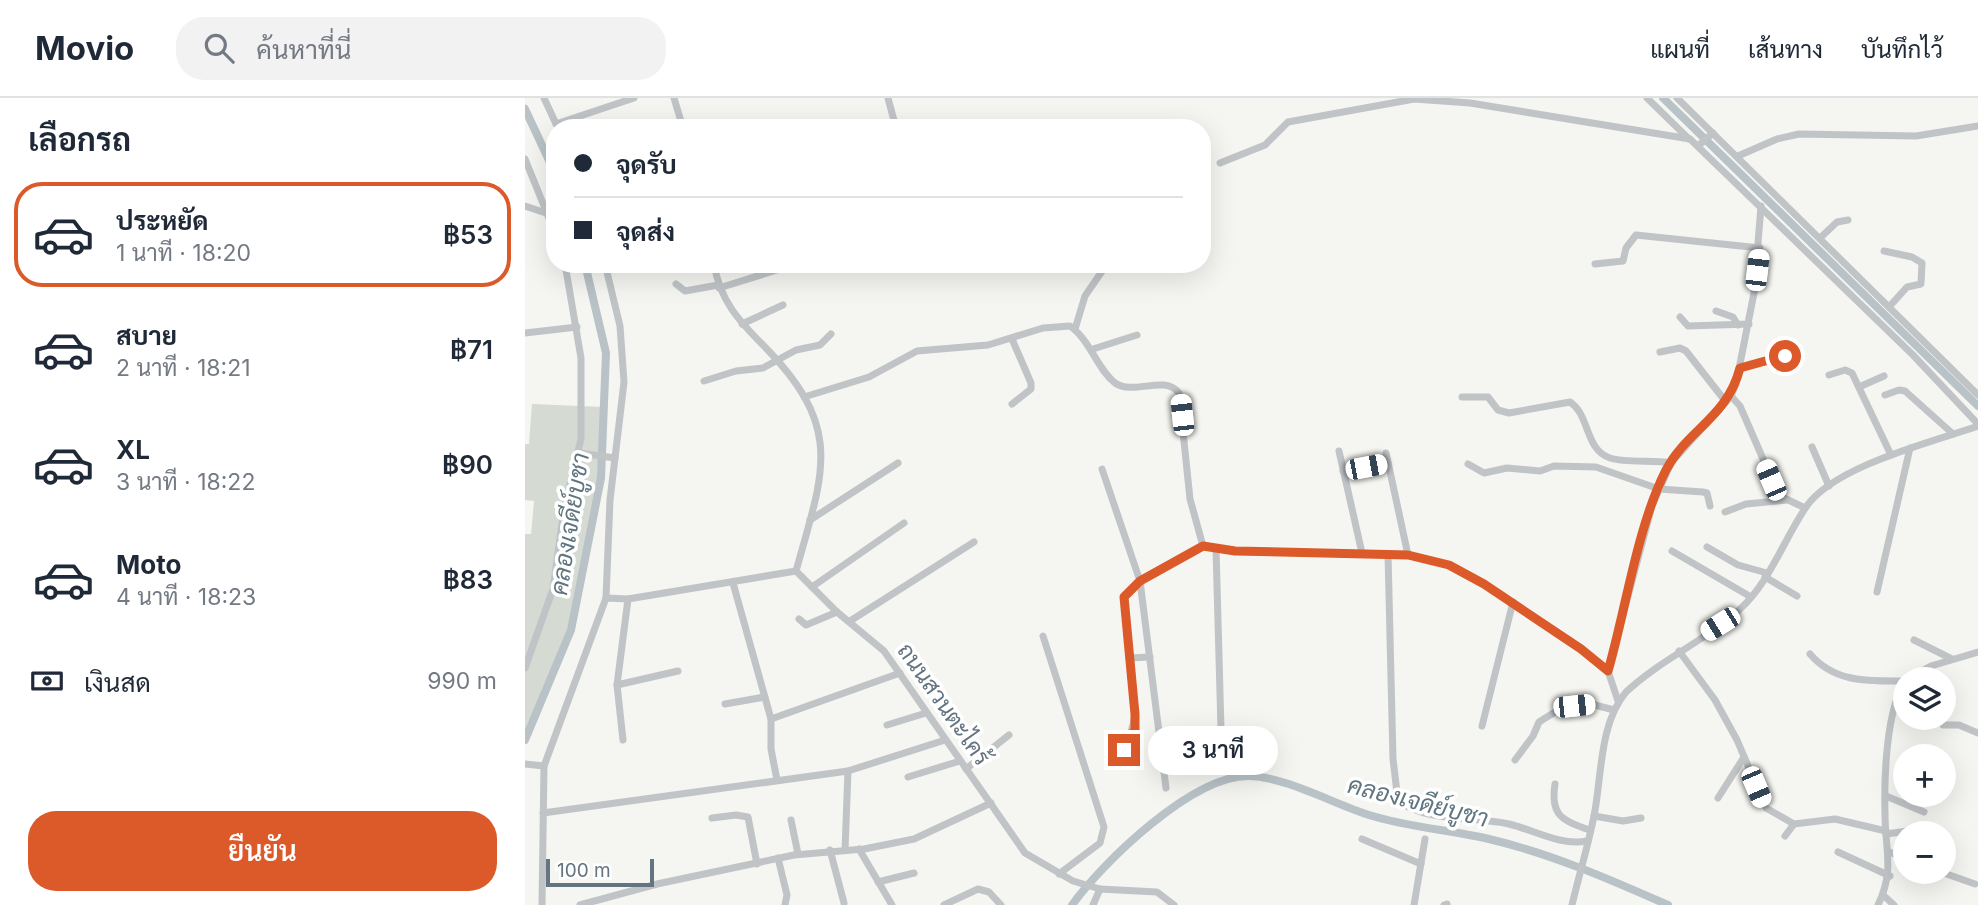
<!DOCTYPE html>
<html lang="th">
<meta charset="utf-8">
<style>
:root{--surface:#fff;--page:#f2f2f3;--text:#1f2937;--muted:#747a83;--line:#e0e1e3;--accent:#dc5929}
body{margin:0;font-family:Inter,Sarabun,sans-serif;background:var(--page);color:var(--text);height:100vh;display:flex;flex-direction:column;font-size:26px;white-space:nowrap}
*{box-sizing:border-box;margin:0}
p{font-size:23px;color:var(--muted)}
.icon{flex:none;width:38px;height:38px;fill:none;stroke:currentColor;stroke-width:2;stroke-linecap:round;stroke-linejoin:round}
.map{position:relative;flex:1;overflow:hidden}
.sheet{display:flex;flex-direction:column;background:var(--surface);width:525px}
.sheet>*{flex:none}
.guide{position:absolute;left:21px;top:21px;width:665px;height:154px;border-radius:28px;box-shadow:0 7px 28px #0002;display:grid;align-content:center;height:154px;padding:0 28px;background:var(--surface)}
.controls{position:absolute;left:1368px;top:569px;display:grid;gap:14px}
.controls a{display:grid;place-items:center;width:63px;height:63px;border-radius:50%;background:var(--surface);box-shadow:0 7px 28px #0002;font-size:35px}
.scale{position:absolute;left:21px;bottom:18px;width:108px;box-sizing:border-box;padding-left:7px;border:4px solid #657481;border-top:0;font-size:19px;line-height:24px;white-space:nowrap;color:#657481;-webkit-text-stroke:5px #fff;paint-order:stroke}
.end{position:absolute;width:32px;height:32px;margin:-16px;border:9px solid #dc5929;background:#fff;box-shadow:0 0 0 4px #fff}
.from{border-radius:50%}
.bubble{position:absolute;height:49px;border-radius:24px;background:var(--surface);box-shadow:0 7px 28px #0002;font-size:23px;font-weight:600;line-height:49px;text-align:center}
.car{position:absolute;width:21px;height:42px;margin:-21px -10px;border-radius:9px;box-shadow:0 0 5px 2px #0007;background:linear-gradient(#fff 24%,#345 0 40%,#fff 0 76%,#345 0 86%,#fff 0)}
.guide b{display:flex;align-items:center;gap:24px;height:66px;font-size:26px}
.guide b+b{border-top:2px solid var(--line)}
.guide i{width:18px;height:18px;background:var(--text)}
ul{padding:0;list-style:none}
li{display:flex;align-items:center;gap:21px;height:105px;margin:0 14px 10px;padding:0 14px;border:4px solid transparent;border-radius:28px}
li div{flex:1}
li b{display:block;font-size:26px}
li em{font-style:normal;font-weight:600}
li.selected{border-color:var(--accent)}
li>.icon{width:63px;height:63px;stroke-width:1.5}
h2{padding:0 28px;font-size:32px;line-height:84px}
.pay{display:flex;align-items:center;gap:18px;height:77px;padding:0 28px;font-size:26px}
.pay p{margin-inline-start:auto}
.primary-button{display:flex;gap:14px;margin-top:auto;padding:14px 28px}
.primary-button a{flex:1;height:80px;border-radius:28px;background:var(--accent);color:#fff;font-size:28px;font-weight:600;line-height:80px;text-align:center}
header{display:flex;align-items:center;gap:42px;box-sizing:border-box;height:98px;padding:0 35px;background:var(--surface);border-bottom:2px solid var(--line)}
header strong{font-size:33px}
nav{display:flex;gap:38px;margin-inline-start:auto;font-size:24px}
.search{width:490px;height:63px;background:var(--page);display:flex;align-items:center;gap:18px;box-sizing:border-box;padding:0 24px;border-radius:28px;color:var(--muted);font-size:26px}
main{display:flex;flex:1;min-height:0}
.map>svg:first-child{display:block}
</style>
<header>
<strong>Movio</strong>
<div class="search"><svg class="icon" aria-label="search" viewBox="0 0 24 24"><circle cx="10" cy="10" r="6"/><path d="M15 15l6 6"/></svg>ค้นหาที่นี่</div>
<nav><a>แผนที่</a><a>เส้นทาง</a><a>บันทึกไว้</a></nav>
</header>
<main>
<section class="sheet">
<h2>เลือกรถ</h2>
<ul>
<li class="selected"><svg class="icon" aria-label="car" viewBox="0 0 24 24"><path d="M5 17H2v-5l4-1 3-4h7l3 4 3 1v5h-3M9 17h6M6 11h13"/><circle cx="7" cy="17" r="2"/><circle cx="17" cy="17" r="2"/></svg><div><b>ประหยัด</b><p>1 นาที · 18:20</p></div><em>฿53</em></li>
<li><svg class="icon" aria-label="car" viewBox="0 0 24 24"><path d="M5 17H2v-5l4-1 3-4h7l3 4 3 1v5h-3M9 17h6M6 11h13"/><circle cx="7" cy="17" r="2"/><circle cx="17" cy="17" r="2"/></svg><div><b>สบาย</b><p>2 นาที · 18:21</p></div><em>฿71</em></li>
<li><svg class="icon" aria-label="car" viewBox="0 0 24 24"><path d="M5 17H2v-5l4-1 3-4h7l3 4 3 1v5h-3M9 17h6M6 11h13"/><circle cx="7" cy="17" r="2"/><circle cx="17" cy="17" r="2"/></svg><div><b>XL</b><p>3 นาที · 18:22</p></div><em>฿90</em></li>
<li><svg class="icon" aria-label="car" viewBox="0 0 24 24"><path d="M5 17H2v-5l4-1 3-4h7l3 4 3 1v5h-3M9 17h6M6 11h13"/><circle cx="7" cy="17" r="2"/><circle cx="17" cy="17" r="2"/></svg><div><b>Moto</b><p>4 นาที · 18:23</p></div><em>฿83</em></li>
</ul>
<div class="pay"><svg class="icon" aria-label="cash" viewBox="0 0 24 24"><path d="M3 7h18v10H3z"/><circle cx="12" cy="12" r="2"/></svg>เงินสด<p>990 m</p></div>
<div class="primary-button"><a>ยืนยัน</a></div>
</section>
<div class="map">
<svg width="1453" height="807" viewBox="0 0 1453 807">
<rect width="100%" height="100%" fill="#f5f5f1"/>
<path fill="#d5dbd2" d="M7,306l72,3 -3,71 -30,152 -46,110v-206h6l3,-33 -9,-1v-56h4z"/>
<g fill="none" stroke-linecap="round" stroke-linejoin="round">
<g stroke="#b8c2c7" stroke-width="8">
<path d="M1138,0l315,308"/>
<path d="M0,11l30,64"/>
<path d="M0,642l46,-110 30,-152 5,-125 -21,-89"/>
<path d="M547,807c31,-43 120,-129 176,-129 36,0 86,28 121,39 38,12 81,15 120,24 63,15 120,40 179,66"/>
</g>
<g stroke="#c0c4c7" stroke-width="7">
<path d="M19,0l13,28"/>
<path d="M149,0l9,30"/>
<path d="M363,0l8,30"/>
<path d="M1122,0l42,41"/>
<path d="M1152,0l301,297"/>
<path d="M31,26l78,-26"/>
<path d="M1173,48l15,-13"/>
<path d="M1213,58l39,-17 22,-5 117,2 62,-10"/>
<path d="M0,61l30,74"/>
<path d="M695,65l45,-18 23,-23 126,-23 56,4 220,36 223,216 65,69"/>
<path d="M0,108l24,8"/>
<path d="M1295,140l17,-16 11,-2"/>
<path d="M1359,153l28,6 10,6 -1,21 -14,3 -18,20"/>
<path d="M80,166l15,62 4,56 -14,118 -4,98"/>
<path d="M189,166c6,36 24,56 49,81 82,83 61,125 33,226l41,41 47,39 141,202 48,28 27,8 57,3 17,13"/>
<path d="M1070,166l28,-3 3,-13 10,-13 124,13"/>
<path d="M151,186l9,7 33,-6"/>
<path d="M194,190l77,-24"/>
<path d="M1191,213l17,6 5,8"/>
<path d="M1155,219l8,9 61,-2"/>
<path d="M217,226l41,-19"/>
<path d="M550,231l10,-33 22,-32"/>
<path d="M0,235l52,-6"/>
<path d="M568,251l44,-14"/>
<path d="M1135,254l20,-4 6,3 40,51"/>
<circle cx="1255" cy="259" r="4.5"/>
<path d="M1215,270l36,-10"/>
<path d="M1304,277l16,-5 7,3 39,82"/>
<path d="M179,283l32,-10 27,-3 33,-18 24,-5 11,-11"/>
<path d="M1334,289l25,-11"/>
<path d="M1360,297l14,-5 6,1 48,43"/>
<path d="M1206,298l9,10 37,85 5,6 23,11"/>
<path d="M279,299l65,-20 48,-26 71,-6 55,-17 27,-2c21,15 27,43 45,57 19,13 49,-9 64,10l11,106 13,47"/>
<path d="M937,299h26l10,13 11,3 61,-11c20,13 15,48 40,56 16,5 43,2 61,5"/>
<path d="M487,306l19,-15v-6l-19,-44"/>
<path d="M1287,349l17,39"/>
<path d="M814,353l23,102"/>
<path d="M54,355l36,5"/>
<path d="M861,355l22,102"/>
<path d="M943,366l16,9 23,-5 33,3 14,-5 42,1 63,22 44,3 4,1 3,13"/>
<path d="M577,371l38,112 26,207"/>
<path d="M818,373l45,-8"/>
<path d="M1200,414l21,-8 41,-4"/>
<path d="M285,422l88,-57"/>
<path d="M1182,449l31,18 29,8"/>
<path d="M691,451l5,180"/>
<path d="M1147,453l79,46"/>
<path d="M863,456l5,205 5,42c30,22 76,15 111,23 25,6 51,22 78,17"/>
<path d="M1240,479l32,19"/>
<path d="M208,485l38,136v30l6,31"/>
<path d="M287,489l92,-64"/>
<path d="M1352,494l33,-144"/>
<path d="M274,521l7,6 31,-13"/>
<path d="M325,523l124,-79"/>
<path d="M518,538l61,191 -4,16 -41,31"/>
<path d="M1389,542l38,19"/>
<path d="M1154,553l36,49 22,40 29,68 28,16 41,-5 51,12"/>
<path d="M1285,556c25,29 58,27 94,27"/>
<path d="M604,560l21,-1"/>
<path d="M0,570l28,-79 11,-80 17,-70v-81l-16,-94"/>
<path d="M1382,581l24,-13 47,-14"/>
<path d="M92,587l61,-14"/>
<path d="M1093,603l-10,-30 44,-165 19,-43 60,-67 5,-12 18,-91 7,-87"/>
<path d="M200,606l40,-7"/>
<path d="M246,621l129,-46"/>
<path d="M362,627l39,-12"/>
<path d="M1418,627h16l19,8"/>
<path d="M957,628l31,-124"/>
<path d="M98,642l-6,-55 11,-86"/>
<path d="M990,662l18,-24 6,-14 16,-10 36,-8 23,6"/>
<path d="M0,666l19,2"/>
<path d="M597,666c0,-18 12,-32 13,-50l-11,-117 16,-16 63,-35 33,5 172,4 41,10 35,19 97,64 27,23"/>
<path d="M441,671l43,-34"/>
<path d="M383,679l52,-16"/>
<path d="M1030,686c-5,31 7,37 35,46"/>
<path d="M1361,698l38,16"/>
<path d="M1193,700l26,-41"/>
<path d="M18,715l305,-42"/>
<path d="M1069,718l29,5 18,-3"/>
<path d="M187,720l24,-3 12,2 9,47"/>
<path d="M266,722l7,34"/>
<path d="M1361,736l29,-4"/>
<path d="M1260,738l9,-12"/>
<path d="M837,741l59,25"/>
<path d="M334,751l33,56"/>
<path d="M305,752l14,53"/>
<path d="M320,752l3,-79 97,-31"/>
<path d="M1313,754l52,24"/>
<path d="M1364,754l17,6"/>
<path d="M253,760l9,37 -2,10"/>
<path d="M1416,774l34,12"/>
<path d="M353,784l36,-9"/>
<path d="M1358,797l11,10"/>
<path d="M17,807l2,-139 62,-168 22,1 168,-28"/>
<path d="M55,807l77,-21 137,-29 70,-6 50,-10 77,-36"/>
<path d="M419,807l34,-16 11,3 12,13"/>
<path d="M568,807l7,-16"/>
<path d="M889,807l11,-66"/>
<path d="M919,807l3,-1"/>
<path d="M1047,807c7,-30 16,-59 22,-89 8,-40 5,-92 32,-124 34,-32 79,-51 113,-82 31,-28 44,-69 67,-103 28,-41 126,-65 172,-81"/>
<path d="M1353,807c17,-35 7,-55 7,-91 -1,-35 1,-106 21,-134"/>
</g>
</g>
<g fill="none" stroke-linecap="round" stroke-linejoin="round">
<path stroke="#dc5929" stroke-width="9" d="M599,652l11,-21v-15l-11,-117 16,-16 63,-35 32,5 173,4 41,10 35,19 97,65 27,22c18,-62 29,-144 58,-201 21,-40 61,-52 74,-102l36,-10 5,4 4,-6"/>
</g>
<g text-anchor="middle" stroke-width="7" stroke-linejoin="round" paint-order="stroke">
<g font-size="23" fill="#657481" stroke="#fff">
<text transform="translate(419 606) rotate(55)" y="8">ถนนสวนตะไคร้</text>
</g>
<g font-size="24" font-style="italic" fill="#60757f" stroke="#fff">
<text transform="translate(45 426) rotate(-81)" y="8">คลองเจดีย์บูชา</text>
<text transform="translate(893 704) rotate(14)" y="8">คลองเจดีย์บูชา</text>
</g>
</g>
</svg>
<div class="controls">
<a><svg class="icon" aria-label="layers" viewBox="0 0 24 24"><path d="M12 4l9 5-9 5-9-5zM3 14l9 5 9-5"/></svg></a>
<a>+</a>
<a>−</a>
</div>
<div class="scale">100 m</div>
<i class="end from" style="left:1260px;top:258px"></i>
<i class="end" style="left:599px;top:652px"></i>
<div class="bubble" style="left:623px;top:628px;width:130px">3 นาที</div>
<i class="car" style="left:1232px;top:172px;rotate:7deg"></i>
<i class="car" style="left:657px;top:317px;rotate:354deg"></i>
<i class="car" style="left:841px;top:369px;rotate:79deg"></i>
<i class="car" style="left:1246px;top:382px;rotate:337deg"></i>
<i class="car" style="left:1195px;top:526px;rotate:238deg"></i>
<i class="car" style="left:1049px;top:608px;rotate:84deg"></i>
<i class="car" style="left:1231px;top:689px;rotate:157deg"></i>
<div class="guide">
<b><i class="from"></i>จุดรับ</b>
<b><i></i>จุดส่ง</b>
</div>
</div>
</main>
